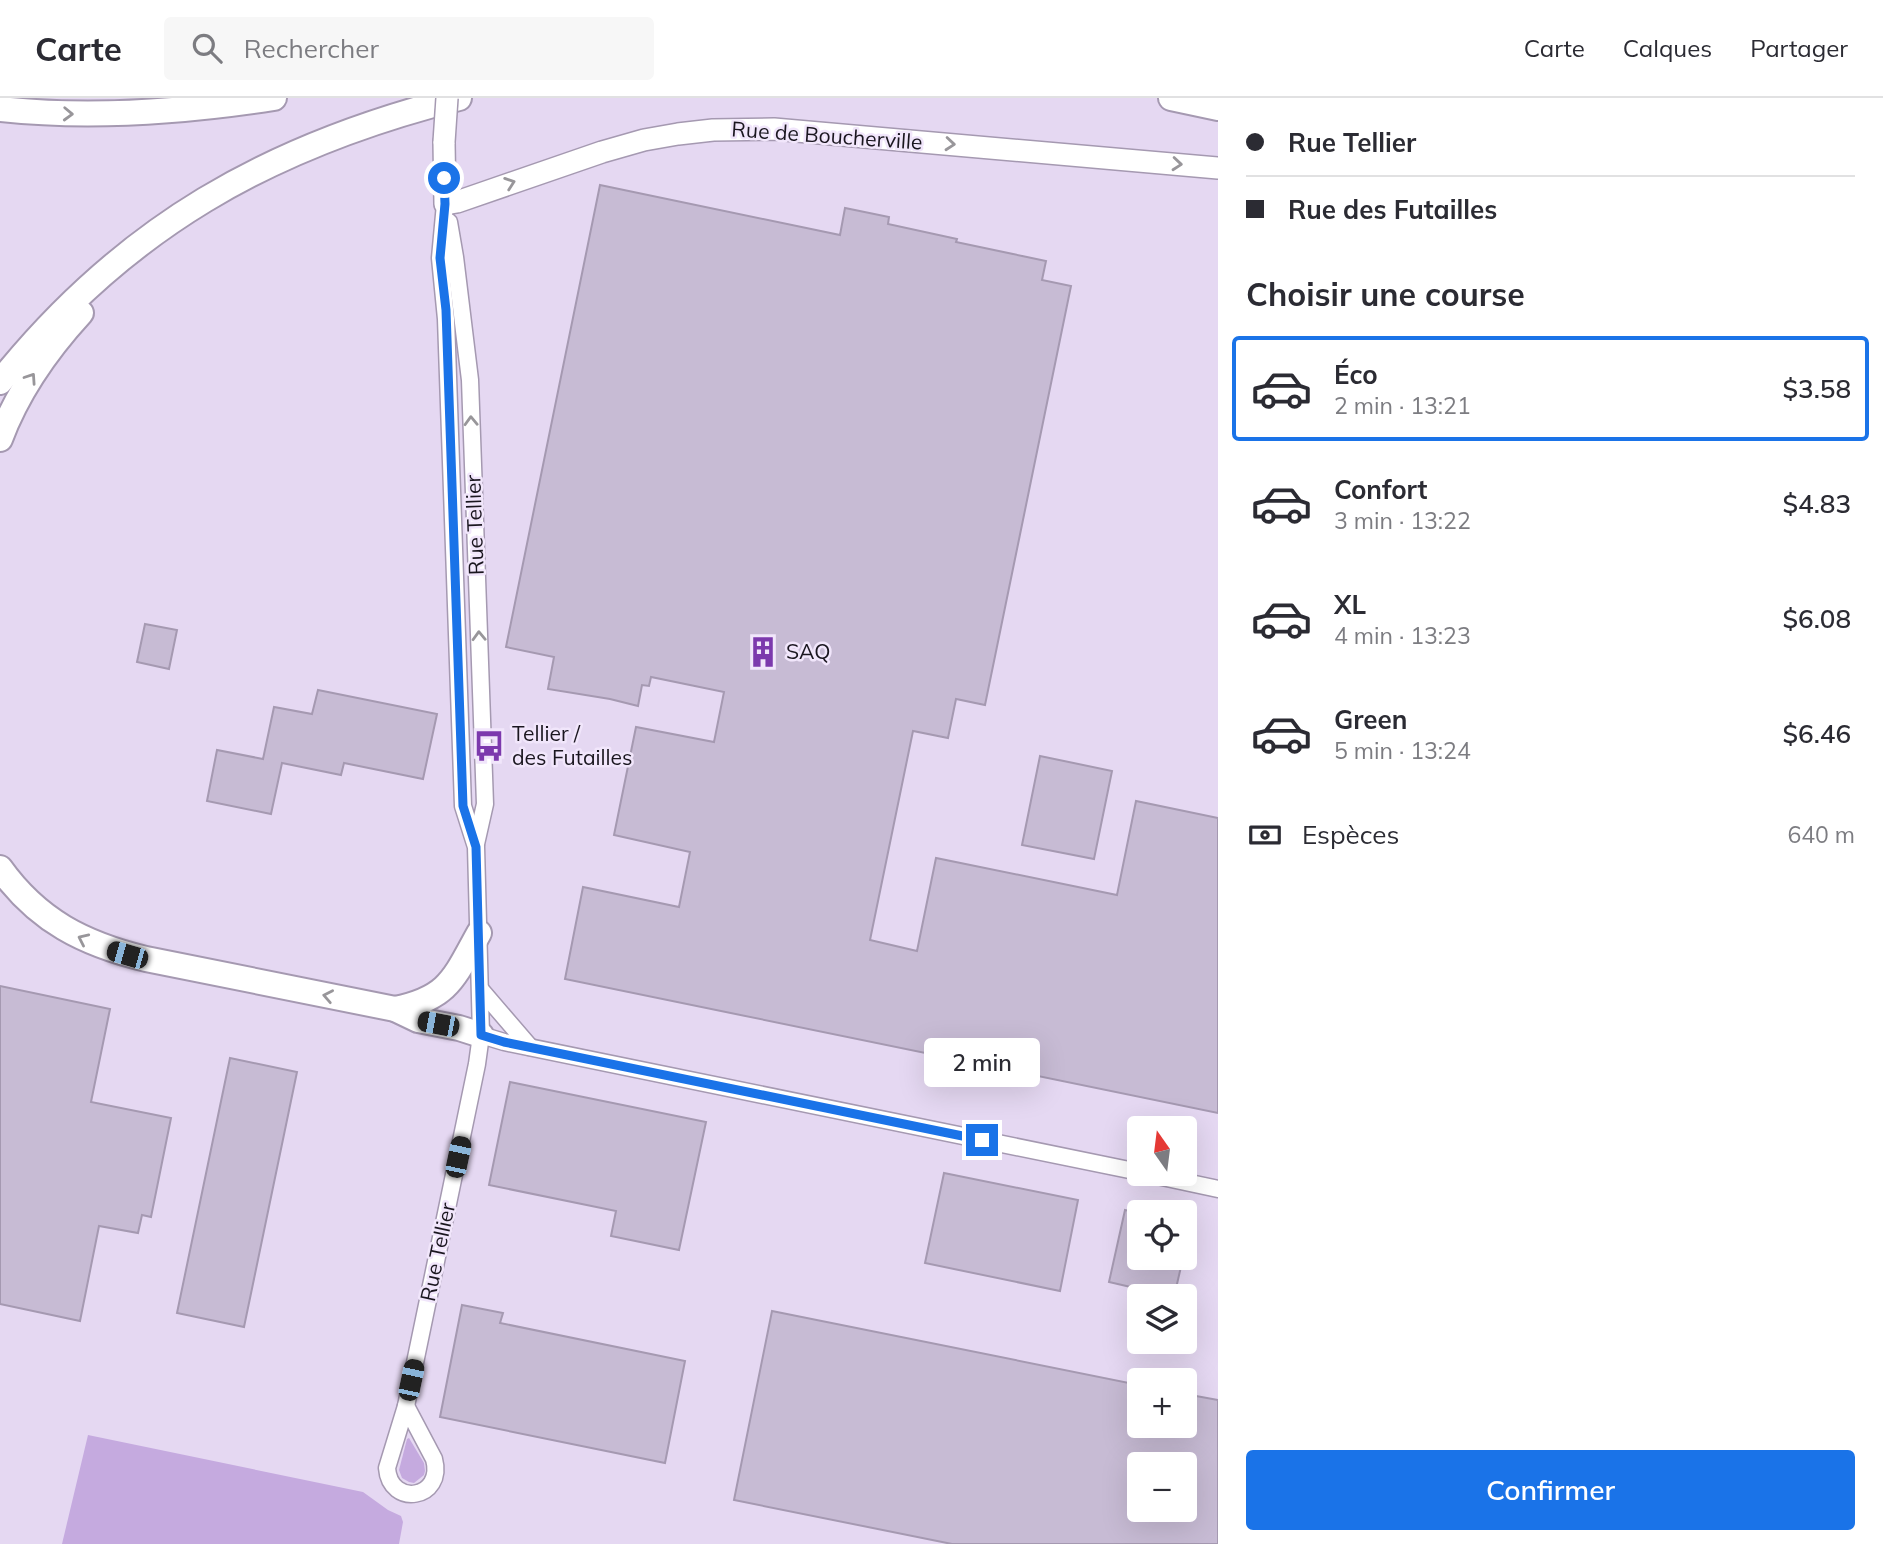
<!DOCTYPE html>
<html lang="fr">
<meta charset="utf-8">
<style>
:root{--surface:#fff;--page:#f7f7f7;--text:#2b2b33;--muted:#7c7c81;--line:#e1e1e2;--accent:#1a73e8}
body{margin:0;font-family:Mulish,sans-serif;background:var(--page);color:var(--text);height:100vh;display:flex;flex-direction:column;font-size:26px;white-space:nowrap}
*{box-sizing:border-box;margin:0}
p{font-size:23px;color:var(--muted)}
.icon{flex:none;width:38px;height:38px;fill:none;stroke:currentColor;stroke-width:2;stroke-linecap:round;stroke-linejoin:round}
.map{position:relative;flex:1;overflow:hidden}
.sheet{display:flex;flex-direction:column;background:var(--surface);width:665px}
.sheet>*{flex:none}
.banner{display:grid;align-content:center;height:154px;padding:0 28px;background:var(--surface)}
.needle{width:46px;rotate:346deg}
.fabs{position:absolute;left:1127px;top:1018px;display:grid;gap:14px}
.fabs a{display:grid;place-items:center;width:70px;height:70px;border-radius:7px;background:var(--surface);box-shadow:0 7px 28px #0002;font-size:35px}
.end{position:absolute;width:32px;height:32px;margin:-16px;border:9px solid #1a73e8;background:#fff;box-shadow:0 0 0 4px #fff}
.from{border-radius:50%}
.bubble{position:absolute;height:49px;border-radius:7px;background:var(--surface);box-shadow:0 7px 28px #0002;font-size:23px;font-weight:600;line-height:49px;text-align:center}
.car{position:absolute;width:21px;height:42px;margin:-21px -10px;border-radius:9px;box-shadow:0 0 5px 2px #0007;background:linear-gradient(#222 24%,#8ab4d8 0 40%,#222 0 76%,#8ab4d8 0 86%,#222 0)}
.banner b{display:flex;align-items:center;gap:24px;height:66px;font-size:26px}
.banner b+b{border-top:2px solid var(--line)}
.banner i{width:18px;height:18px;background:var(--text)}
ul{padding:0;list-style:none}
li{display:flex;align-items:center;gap:21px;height:105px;margin:0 14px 10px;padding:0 14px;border:4px solid transparent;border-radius:7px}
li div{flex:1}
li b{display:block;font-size:26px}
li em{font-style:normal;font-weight:600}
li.selected{border-color:var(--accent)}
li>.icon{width:63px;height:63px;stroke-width:1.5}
h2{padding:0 28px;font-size:32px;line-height:84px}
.pay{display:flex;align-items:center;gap:18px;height:77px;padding:0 28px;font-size:26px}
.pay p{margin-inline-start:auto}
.primary-button{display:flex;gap:14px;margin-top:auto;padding:14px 28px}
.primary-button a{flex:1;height:80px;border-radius:7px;background:var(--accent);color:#fff;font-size:28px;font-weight:600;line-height:80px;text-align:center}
header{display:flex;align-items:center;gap:42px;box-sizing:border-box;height:98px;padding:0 35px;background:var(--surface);border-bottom:2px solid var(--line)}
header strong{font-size:33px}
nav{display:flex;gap:38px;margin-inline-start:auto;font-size:24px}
.search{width:490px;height:63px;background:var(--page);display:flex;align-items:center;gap:18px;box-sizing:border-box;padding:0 24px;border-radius:7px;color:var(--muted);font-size:26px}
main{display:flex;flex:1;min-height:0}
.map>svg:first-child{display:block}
</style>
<header>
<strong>Carte</strong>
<div class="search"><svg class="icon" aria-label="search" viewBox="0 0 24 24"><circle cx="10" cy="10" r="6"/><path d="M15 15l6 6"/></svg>Rechercher</div>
<nav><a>Carte</a><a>Calques</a><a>Partager</a></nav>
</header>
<main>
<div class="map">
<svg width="1218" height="1446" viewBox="0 0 1218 1446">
<rect width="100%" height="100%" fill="#e5d8f2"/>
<g fill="#c5aadf">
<path d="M88,1337l275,57 25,18 13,6 2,6 -4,22h-337z"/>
<path d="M409,1340l15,25 1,8 -1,4 -10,8 -5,-1 -7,-4 -3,-8 8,-31z"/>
</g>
<g fill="#c7bbd4" stroke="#a599b1" stroke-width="2" fill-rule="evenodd">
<path d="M600,87l240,50 5,-27 44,9 -1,7 69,15 -1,3 90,19 -4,19 29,6 -86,419 -29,-6 -8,39 -35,-7 -43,209 47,11 19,-93 181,37 19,-94 82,17v295l-653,-134 18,-92 96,20 11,-55 -76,-17 22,-108 78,15 10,-50 -73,-15 -2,9 -7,-1 -4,21 -28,-7 -62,-10 6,-32 -48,-10z"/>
<path d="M145,526l32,6 -8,39 -32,-7z"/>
<path d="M318,592l119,24 -14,65 -79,-16 -3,12 -59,-12 -11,51 -64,-13 10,-51 46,9 11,-52 38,7z"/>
<path d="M1040,658l72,15 -18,88 -72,-14z"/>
<path d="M0,888l110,23 -19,93 80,16 -20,99 -9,-2 -4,18 -39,-7 -19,95 -80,-17z"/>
<path d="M230,960l67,14 -53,255 -67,-14z"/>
<path d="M510,984l196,40 -27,128 -68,-14 5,-25 -127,-26z"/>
<path d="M944,1075l134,27 -18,91 -135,-28z"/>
<path d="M1125,1112l14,3v45h44l-9,39 -65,-15z"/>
<path d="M462,1207l41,8 -3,10 185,38 -20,102 -225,-46z"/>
<path d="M772,1213l367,74v41h46v-32l33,6v144h-266l-218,-44zM1139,1367h46v45h-46z"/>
</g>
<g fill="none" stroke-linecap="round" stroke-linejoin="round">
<defs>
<g id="minor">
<path d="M449,124l6,35 15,123 15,424 -9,40"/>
<path d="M481,892l49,57"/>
<path d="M481,937l23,7 635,130"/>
<path d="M1148,1076l70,15"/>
<path d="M406,1308l71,-342 4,-29 -5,-188 -13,-41 -17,-487 -6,-61 5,-54"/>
<path d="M406,1308l28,53c11,40 -44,49 -47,9z"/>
</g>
<path id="major" d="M444,44l1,62 12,-2 145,-50 42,-12 34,-6 35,-4 61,-1 444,39"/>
<g id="highway">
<path d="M1171,0l47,10"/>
<path d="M0,11c92,10 183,3 274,-11"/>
<path d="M0,284c124,-155 269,-236 459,-284"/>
<path d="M0,341c18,-48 47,-89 81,-126"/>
<path d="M0,770c38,53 84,76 146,91l249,50 23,11 41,8 22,7"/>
<path d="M395,911c54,-11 59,-31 84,-76"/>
</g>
</defs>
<use href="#minor" stroke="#a599b1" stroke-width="19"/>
<use href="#major" stroke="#a599b1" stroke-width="24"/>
<use href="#highway" stroke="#a599b1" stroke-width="28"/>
<use href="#minor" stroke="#fff" stroke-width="16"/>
<use href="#major" stroke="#fff" stroke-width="21"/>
<use href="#highway" stroke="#fff" stroke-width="24"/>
<defs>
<path id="major-bridge" d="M444,44l3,-44"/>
</defs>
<use href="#major-bridge" stroke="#a599b1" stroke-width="24" stroke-linecap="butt"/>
<use href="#major-bridge" stroke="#fff" stroke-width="21"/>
</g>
<defs><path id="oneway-chevron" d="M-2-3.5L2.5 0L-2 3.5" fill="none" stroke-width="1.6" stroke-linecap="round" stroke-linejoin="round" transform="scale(1.75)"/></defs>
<g stroke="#98969a">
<use href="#oneway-chevron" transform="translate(68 16) rotate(2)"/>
<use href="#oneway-chevron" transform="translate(950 46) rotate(5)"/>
<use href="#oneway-chevron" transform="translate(1177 66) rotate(5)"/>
<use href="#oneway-chevron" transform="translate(510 85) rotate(-19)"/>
<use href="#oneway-chevron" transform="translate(31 280) rotate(-56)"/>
<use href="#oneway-chevron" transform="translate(471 323) rotate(-92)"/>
<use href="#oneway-chevron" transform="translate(479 538) rotate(-92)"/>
<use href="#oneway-chevron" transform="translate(83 841) rotate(-155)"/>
<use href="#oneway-chevron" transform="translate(328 898) rotate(-169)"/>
</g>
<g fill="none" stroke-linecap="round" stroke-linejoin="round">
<path stroke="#1a73e8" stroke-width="9" d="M444,80l1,26 -5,54 6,52 17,496 13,41 5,188 23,7 478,98"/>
</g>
<defs>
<symbol id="building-bare" viewBox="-9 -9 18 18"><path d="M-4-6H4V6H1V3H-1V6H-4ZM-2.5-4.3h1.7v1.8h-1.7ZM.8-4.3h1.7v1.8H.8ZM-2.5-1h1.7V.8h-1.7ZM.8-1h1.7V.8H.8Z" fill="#7c39ad" stroke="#f1e6fb" stroke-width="2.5" paint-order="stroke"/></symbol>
<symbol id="bus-bare" viewBox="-9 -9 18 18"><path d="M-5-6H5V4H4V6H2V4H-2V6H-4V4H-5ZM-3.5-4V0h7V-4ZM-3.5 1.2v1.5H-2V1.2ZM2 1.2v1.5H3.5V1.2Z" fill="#7c39ad" stroke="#f1e6fb" stroke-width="2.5" paint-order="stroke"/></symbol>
</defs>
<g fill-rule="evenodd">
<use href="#building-bare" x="741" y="532" width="44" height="44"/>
<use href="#bus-bare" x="467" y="626" width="44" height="44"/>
</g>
<g text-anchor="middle" stroke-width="5" stroke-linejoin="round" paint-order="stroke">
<g font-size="21" fill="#1a161f" stroke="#f1e6fb">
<text transform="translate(827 38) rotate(4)" y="7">Rue de Boucherville</text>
<text transform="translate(475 427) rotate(-92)" y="7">Rue Tellier</text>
<text transform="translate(438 1154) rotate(-78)" y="7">Rue Tellier</text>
</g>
<g font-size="21" fill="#1a161f" stroke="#f1e6fb" text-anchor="start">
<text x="786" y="561">SAQ</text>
<text x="512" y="643">Tellier /<tspan x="512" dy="24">des Futailles</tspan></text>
</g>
</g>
</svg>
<div class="fabs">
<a><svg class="needle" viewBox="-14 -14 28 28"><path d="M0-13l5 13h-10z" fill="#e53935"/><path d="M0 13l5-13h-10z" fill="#7c7c81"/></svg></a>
<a><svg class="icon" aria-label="locate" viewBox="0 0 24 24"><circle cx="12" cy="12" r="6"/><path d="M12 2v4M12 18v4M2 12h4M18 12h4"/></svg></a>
<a><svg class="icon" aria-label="layers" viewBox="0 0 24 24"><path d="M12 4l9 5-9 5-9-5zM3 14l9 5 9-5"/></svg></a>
<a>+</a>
<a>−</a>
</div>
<i class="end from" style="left:444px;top:80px"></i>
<i class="end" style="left:982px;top:1042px"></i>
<div class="bubble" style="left:924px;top:940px;width:116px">2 min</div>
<i class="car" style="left:127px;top:857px;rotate:286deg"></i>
<i class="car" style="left:438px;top:926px;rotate:281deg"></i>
<i class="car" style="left:458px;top:1059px;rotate:12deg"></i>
<i class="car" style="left:411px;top:1282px;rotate:12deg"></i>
</div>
<section class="sheet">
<div class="banner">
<b><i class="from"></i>Rue Tellier</b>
<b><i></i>Rue des Futailles</b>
</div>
<h2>Choisir une course</h2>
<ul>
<li class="selected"><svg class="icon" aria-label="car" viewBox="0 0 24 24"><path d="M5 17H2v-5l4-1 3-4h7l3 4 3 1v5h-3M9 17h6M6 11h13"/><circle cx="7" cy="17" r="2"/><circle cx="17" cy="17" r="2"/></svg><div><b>Éco</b><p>2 min · 13:21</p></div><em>$3.58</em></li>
<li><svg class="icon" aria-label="car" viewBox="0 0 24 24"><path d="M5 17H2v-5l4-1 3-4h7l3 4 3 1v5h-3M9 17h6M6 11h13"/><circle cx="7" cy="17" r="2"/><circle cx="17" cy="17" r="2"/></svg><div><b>Confort</b><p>3 min · 13:22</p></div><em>$4.83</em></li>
<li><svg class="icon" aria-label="car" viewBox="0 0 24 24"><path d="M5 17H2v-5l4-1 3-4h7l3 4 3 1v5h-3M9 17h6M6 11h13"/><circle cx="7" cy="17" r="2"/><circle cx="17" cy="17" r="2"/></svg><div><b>XL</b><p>4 min · 13:23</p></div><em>$6.08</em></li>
<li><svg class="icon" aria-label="car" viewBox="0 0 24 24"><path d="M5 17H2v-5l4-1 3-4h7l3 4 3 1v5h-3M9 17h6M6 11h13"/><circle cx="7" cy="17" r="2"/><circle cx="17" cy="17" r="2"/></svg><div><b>Green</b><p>5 min · 13:24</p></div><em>$6.46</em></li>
</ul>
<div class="pay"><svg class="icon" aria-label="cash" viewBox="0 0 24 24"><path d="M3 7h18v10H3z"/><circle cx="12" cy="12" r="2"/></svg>Espèces<p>640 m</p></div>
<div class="primary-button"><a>Confirmer</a></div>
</section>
</main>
